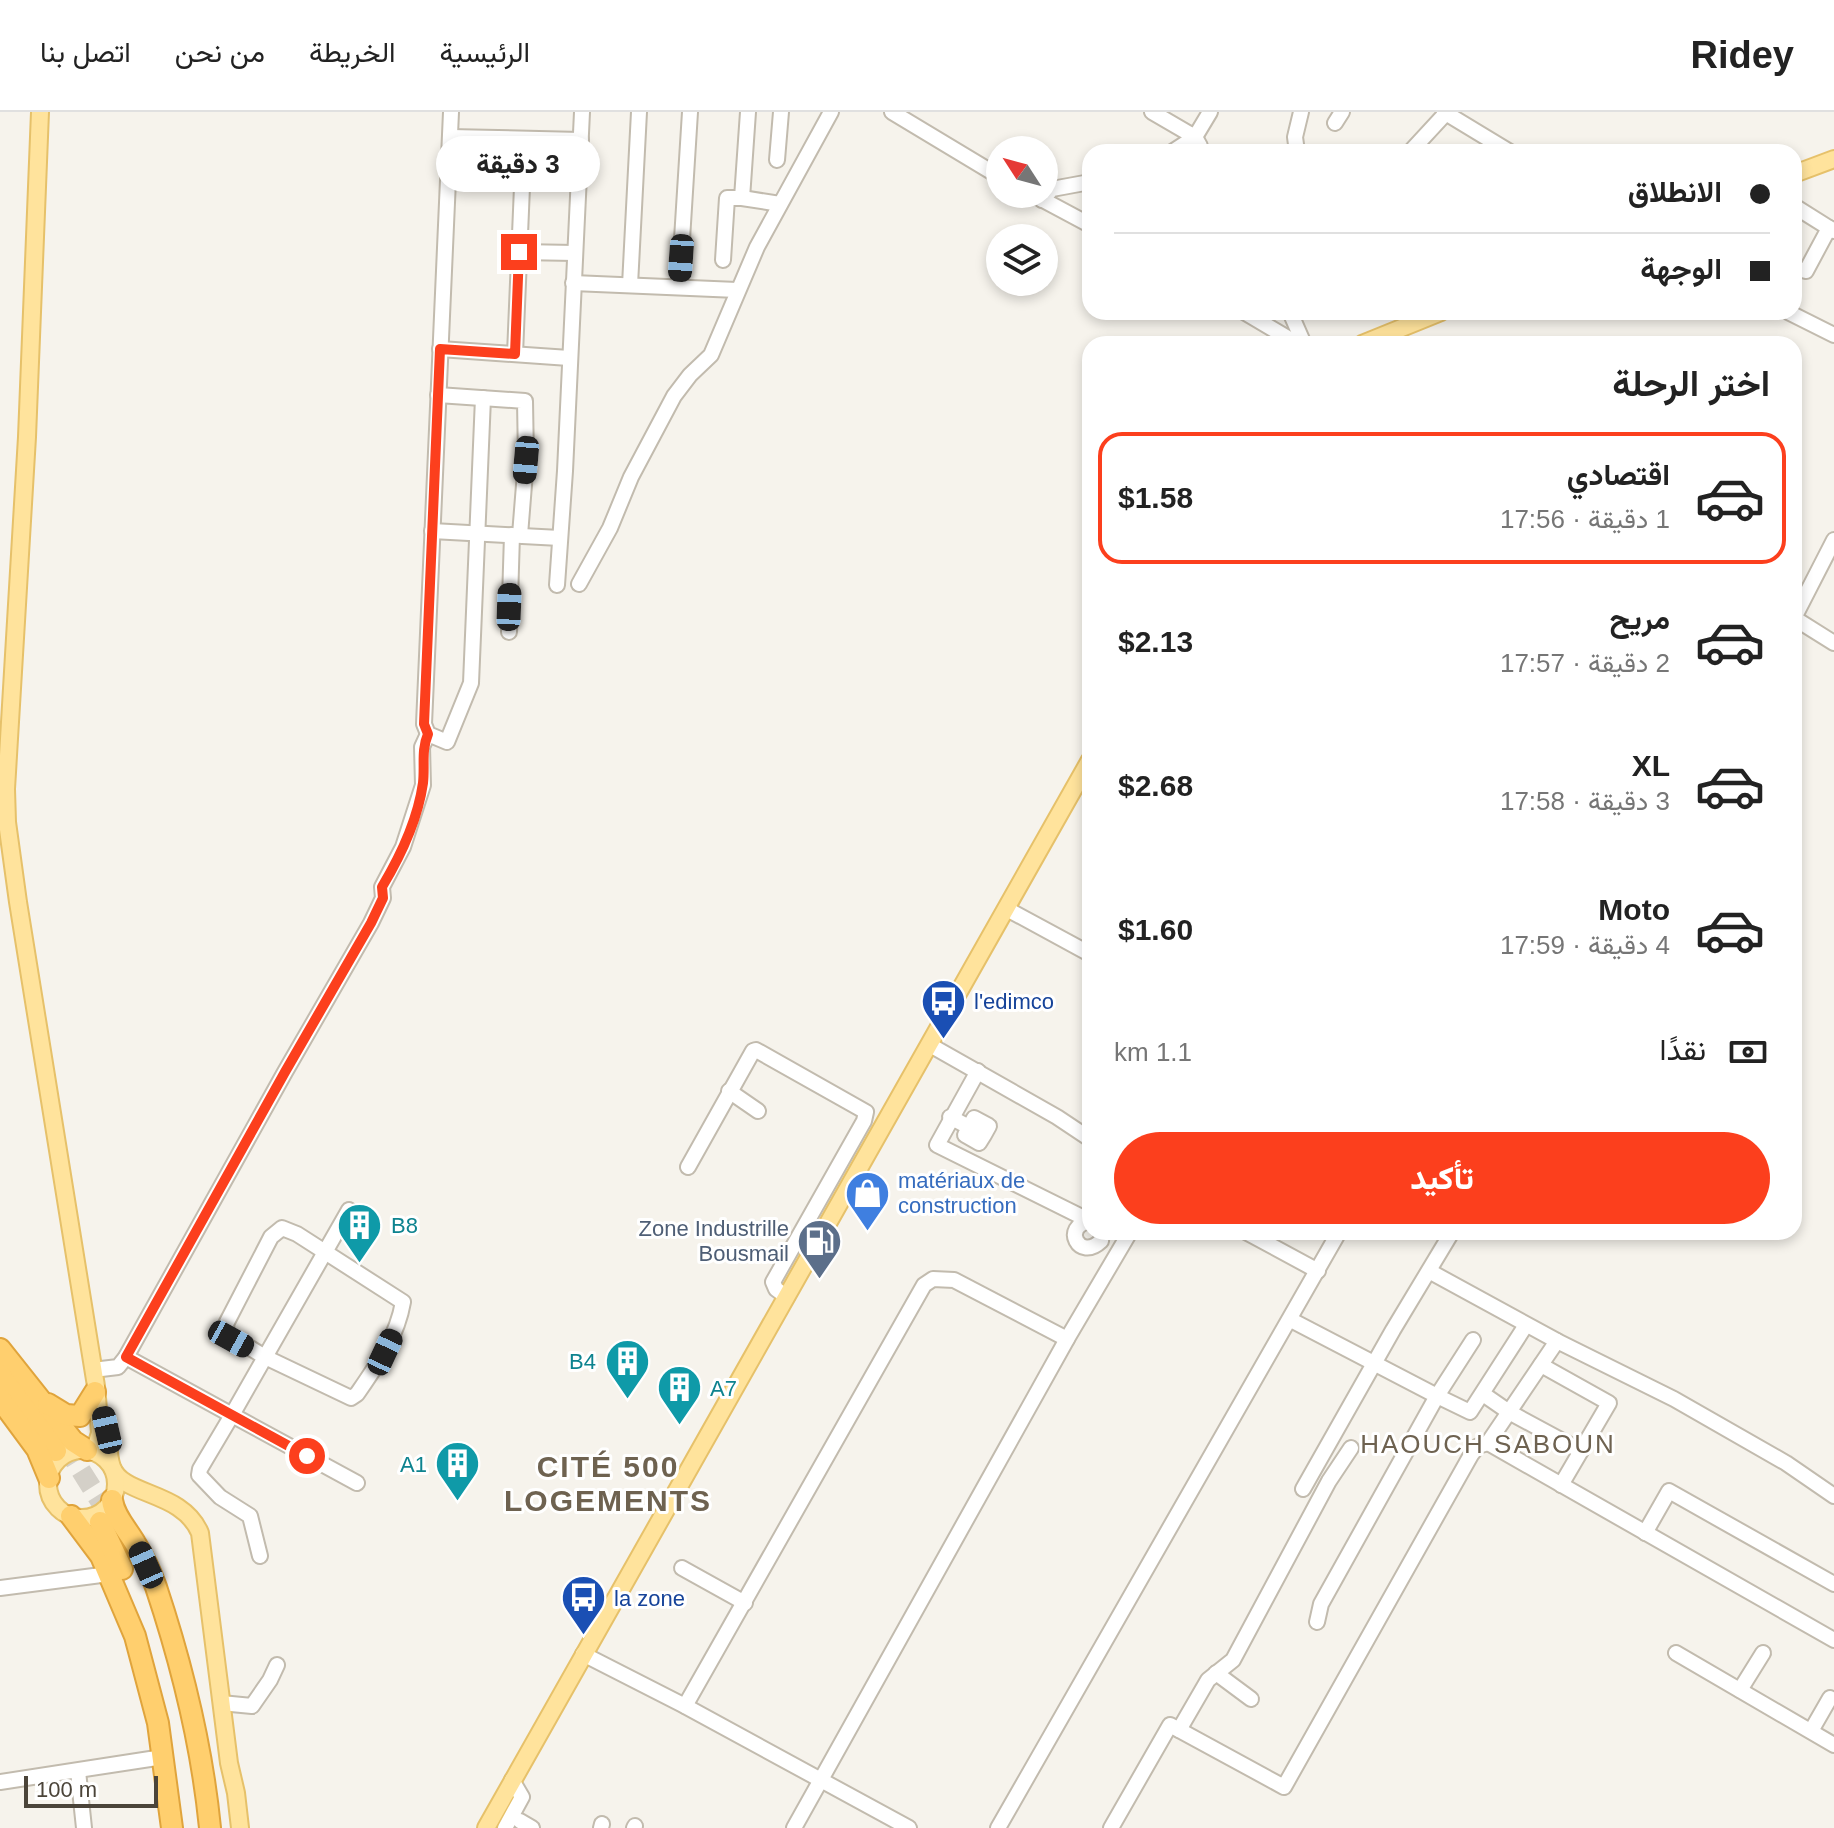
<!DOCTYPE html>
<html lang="ar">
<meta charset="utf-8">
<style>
:root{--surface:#fff;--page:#f6f6f6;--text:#222;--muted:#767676;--line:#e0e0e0;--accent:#fc3f1d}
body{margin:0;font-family:Helvetica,Vazirmatn,sans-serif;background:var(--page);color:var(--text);direction:rtl;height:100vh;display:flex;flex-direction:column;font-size:30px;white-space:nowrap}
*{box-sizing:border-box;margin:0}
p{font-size:26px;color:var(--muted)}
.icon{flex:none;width:44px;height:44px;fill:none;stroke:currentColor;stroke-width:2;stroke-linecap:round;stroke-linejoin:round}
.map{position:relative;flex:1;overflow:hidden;direction:ltr}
.panel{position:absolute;left:1082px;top:224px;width:720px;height:904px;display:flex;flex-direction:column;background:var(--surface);border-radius:24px;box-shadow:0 4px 12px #0003;direction:rtl}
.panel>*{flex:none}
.banner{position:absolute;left:1082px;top:32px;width:720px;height:176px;border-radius:24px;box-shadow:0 4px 12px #0003;direction:rtl;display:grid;align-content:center;height:176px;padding:0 32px;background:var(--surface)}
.needle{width:52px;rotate:306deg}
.controls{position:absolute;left:986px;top:24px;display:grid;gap:16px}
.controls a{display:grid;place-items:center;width:72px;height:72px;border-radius:50%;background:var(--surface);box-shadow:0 4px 12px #0003;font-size:40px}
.scale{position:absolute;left:24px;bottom:20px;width:134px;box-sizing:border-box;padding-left:8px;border:4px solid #4b4439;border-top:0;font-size:22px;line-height:28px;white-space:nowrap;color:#4b4439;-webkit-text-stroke:6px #fff;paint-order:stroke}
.end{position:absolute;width:36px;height:36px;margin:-18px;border:10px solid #fc3f1d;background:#fff;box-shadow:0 0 0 4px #fff}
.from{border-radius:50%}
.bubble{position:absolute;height:56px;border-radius:28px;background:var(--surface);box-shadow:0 4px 12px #0003;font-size:26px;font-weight:800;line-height:56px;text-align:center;direction:rtl}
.car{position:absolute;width:24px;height:48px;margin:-24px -12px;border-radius:10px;box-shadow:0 0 6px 2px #0007;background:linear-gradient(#222 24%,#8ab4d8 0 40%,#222 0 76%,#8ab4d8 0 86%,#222 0)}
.banner b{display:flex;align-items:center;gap:28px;height:76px;font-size:30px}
.banner b+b{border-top:2px solid var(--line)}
.banner i{width:20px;height:20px;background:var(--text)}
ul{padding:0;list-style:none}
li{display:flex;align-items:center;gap:24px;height:132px;margin:0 16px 12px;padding:0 16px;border:4px solid transparent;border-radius:24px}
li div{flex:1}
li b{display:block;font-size:30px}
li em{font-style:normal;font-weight:800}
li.selected{border-color:var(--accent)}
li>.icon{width:72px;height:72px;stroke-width:1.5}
h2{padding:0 32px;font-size:36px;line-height:96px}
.pay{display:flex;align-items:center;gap:20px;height:88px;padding:0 32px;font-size:30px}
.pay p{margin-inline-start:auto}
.action{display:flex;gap:16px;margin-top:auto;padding:16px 32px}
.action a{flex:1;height:92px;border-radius:48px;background:var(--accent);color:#fff;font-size:32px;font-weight:800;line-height:92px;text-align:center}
header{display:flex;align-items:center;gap:48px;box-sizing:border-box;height:112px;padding:0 40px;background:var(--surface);border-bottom:2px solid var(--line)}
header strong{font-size:38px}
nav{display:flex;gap:44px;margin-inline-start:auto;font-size:28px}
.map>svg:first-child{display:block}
</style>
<header>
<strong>Ridey</strong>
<nav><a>الرئيسية</a><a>الخريطة</a><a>من نحن</a><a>اتصل بنا</a></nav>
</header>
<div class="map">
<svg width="1834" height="1716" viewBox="0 0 1834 1716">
<rect width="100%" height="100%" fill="#f6f3ec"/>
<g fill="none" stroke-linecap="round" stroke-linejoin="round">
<path stroke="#d4d0c8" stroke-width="20" stroke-dasharray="20 10" stroke-linecap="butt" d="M65,1333l45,72"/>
<defs>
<g id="minor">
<path d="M451,0l-27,612 4,10 19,8 24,-59 12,-285"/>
<path d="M892,0l108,65"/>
<path d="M1152,0l43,25 15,-25"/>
<path d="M1444,0l66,40"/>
<path d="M1335,11l7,-11"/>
<path d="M450,25l131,3"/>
<path d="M1172,40l23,-15 5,9 -2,6"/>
<path d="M1297,40l-2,-15 6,-25"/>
<path d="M1410,40l37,-40"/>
<path d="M777,48l4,-48"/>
<path d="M1032,82l58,31"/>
<path d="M742,86l6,-86"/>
<path d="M1042,88l10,-11 38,-7"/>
<path d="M1794,94l40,25"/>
<path d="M519,140l56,1"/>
<path d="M723,148l4,-62h15l38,6"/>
<path d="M1794,156l12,3 23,-43"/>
<path d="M573,171l164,7"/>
<path d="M630,173l9,-173"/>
<path d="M679,175l11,-175"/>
<path d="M1244,200l54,32"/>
<path d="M1290,200l14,32"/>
<path d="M1788,200l46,23"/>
<path d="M440,237l129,9"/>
<path d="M515,242l9,-215"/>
<path d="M438,283l87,6 1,59 -6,75"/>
<path d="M432,419l128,7"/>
<path d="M1834,428l-40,78 40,25"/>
<path d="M579,472l31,-56 21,-51 43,-81 16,-21 21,-20 46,-108 74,-135"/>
<path d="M557,473l8,-114 17,-359"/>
<path d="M509,520l3,-97"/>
<path d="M1007,797l83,45"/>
<path d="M930,933l127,72 33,22"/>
<path d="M978,959l-41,74 153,76"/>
<path d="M729,979l29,20"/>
<path d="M950,1005l34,18 5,-9 -15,-8 -9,17 14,8 5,-8"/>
<path d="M688,1055l65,-116 3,-1 110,62 -2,9 -91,161 3,7 11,8"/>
<path d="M1090,1109c-29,5 -11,41 11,20l1,-9"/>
<path d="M282,1116l15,6 106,68c-6,35 -26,63 -46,92l-6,4 -86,-41 -38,-23 -1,-10 45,-87z"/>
<path d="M1246,1120l72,39"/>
<path d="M1429,1159l128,70 117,58 112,64 48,33"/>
<path d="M1291,1208l146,76 -116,208 -4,18"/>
<path d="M1473,1228l-36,56 33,16 56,-87"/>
<path d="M126,1245l106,58 117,-205"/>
<path d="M1541,1253l68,38 -48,82"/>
<path d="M93,1258l25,-3 8,-10 159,-285 86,-149 12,-25 -1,-11 21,-40 20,-62 -1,-38 6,-13"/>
<path d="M1483,1282l26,18 72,39"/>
<path d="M1488,1331l346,197"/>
<path d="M1303,1377l90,-159 59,-98"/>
<path d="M1645,1421l24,-42 165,93"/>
<path d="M260,1444l-10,-40 -30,-19 -21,-22 1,-6 32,-54 125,68"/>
<path d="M682,1456l63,35"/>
<path d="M0,1476l109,-14"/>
<path d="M1676,1541l158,92"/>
<path d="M583,1542l102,52 224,122"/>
<path d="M1216,1561l35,26"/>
<path d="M1740,1578l23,-37"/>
<path d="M221,1591l31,3 18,-26 7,-15"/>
<path d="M685,1594l239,-421 9,-6 21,1 113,59"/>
<path d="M1179,1618l29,-50 25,-20 96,-179 22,-33"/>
<path d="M1811,1619l19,-33"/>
<path d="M78,1659l6,57"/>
<path d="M0,1670l163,-25"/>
<path d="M520,1709l12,7"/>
<path d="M505,1716l17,-31 -10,-17"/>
<path d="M601,1716l1,-4"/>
<path d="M634,1716l1,-2"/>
<path d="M794,1716l273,-489 63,-107"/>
<path d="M998,1716l341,-596"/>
<path d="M1111,1716l59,-103 114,62 187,-332 7,-9 10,-3 69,-102"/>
</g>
<g id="major">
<path d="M40,0l-13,325 -21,352 1,33 11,80 78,484 4,47 -6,19"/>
<path d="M1794,62l40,-15"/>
<path d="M1362,232l79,-32"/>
<path d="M106,1310c3,14 1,32 6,45 11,30 70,23 88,66l29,230 7,30 4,35"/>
<circle cx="82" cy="1372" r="34"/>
<path d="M486,1716l604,-1068"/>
</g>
<g id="highway">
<path d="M0,1237l73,92 14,9"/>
<path d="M0,1263l56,76"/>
<path d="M0,1287l37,50 12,29"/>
<path d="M48,1292l18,11 14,1 15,-24"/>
<path d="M112,1388c2,16 15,29 23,43 8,13 16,30 21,44 26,78 46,159 54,241"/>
<path d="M71,1404l30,40 34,80 23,87 14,105"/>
<path d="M100,1410l22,47"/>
</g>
</defs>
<use href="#minor" stroke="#c2bbae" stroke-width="18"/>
<use href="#major" stroke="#e6c16a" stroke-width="20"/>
<use href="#highway" stroke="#e0a43c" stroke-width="24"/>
<use href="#minor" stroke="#fff" stroke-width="14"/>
<use href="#major" stroke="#ffe39c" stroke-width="16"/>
<use href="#highway" stroke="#ffcf6e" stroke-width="20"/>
</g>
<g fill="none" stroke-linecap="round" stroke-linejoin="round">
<path stroke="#fc3f1d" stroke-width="10" d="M307,1344l-181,-99 159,-285 86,-149 12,-25 -1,-11c18,-30 36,-69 41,-104 2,-18 -2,-32 5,-49l-4,-10 16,-375 75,5 4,-102"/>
</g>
<defs>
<symbol id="bus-pin" viewBox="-11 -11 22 30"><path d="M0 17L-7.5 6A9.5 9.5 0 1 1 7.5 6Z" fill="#1a4fb4" stroke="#fff"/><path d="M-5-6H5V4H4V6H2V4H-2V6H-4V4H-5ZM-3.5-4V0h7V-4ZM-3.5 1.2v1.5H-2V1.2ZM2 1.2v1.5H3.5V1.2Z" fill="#fff"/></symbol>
<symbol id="shop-pin" viewBox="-11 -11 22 30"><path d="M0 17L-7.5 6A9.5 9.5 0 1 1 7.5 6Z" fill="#3f7fe0" stroke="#fff"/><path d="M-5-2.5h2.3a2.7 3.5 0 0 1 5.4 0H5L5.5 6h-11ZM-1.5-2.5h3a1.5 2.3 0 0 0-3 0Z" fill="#fff"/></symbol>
<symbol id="building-pin" viewBox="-11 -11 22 30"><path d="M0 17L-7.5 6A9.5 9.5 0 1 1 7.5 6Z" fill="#0f9aa8" stroke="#fff"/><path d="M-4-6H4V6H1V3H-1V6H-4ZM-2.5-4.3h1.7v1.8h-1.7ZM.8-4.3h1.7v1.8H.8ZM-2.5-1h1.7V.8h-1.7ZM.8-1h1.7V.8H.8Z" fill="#fff"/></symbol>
<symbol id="fuel-pin" viewBox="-11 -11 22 30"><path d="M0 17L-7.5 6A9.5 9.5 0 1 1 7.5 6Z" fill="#5c6f8a" stroke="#fff"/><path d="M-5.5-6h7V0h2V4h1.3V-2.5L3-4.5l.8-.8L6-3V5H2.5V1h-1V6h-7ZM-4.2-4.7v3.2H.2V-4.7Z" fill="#fff"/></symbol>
</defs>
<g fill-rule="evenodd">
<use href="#bus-pin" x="918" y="864" width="51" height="69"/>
<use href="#shop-pin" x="842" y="1056" width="51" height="69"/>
<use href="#building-pin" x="334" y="1088" width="51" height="69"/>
<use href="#fuel-pin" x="794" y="1104" width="51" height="69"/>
<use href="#building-pin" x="602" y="1224" width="51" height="69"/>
<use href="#building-pin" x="654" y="1250" width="51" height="69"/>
<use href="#building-pin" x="432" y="1326" width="51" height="69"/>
<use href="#bus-pin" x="558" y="1460" width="51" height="69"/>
</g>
<g text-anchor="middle" stroke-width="6" stroke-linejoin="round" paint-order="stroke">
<g font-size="22" fill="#164399" stroke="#fff" text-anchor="start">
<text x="974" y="897">l'edimco</text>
<text x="614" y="1494">la zone</text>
</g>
<g font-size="22" fill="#366cbe" stroke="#fff" text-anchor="start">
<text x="898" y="1076">matériaux de<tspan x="898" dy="25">construction</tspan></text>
</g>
<g font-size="22" fill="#0d838f" stroke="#fff" text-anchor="start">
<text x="391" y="1121">B8</text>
<text x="596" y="1257" text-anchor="end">B4</text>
<text x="710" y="1284">A7</text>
<text x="427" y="1360" text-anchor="end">A1</text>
</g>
<g font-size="22" fill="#4e5e75" stroke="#fff" text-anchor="end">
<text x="789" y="1124">Zone Industrille<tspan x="789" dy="25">Bousmail</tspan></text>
</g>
<g font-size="26" letter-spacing="2" fill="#6e6250" stroke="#fff">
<text x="1488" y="1341">HAOUCH SABOUN</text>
</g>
<g font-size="30" font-weight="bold" letter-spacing="2" fill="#6e6250" stroke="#fff">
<text x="608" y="1365">CITÉ 500<tspan x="608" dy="34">LOGEMENTS</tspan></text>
</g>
</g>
</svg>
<div class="controls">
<a><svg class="needle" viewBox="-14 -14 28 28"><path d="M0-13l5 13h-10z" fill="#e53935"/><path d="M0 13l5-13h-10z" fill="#767676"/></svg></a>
<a><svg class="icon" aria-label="layers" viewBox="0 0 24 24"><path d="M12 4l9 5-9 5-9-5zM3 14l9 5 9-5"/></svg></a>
</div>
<div class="scale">100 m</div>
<i class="end from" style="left:307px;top:1344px"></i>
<i class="end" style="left:519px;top:140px"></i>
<div class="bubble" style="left:436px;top:24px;width:164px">3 دقيقة</div>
<i class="car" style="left:681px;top:146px;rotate:184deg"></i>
<i class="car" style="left:526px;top:348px;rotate:185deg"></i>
<i class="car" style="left:509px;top:495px;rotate:2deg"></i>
<i class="car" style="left:231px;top:1227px;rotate:119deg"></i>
<i class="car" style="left:385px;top:1240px;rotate:25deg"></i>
<i class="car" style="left:107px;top:1318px;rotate:347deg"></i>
<i class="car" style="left:146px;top:1453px;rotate:336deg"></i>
<div class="banner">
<b><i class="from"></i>الانطلاق</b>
<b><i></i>الوجهة</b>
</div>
<section class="panel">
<h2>اختر الرحلة</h2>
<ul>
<li class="selected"><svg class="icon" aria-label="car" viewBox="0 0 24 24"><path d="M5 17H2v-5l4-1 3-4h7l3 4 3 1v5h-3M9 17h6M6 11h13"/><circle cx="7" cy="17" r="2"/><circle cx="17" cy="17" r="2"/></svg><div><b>اقتصادي</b><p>1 دقيقة · 17:56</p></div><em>$1.58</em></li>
<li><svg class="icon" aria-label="car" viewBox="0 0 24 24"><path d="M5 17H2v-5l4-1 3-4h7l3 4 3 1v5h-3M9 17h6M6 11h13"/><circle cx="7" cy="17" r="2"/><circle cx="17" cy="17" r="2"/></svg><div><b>مريح</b><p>2 دقيقة · 17:57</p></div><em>$2.13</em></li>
<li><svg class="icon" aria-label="car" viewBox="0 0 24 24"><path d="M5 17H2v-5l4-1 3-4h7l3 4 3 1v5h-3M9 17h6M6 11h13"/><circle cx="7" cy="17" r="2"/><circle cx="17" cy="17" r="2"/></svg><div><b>XL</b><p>3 دقيقة · 17:58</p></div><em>$2.68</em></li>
<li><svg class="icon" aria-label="car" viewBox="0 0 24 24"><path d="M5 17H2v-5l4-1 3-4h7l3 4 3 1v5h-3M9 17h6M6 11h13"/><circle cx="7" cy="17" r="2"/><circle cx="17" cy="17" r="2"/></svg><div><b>Moto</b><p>4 دقيقة · 17:59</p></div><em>$1.60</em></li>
</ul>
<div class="pay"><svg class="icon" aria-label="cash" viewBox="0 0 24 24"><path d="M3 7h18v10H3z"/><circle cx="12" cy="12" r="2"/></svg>نقدًا<p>1.1 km</p></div>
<div class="action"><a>تأكيد</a></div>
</section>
</div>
